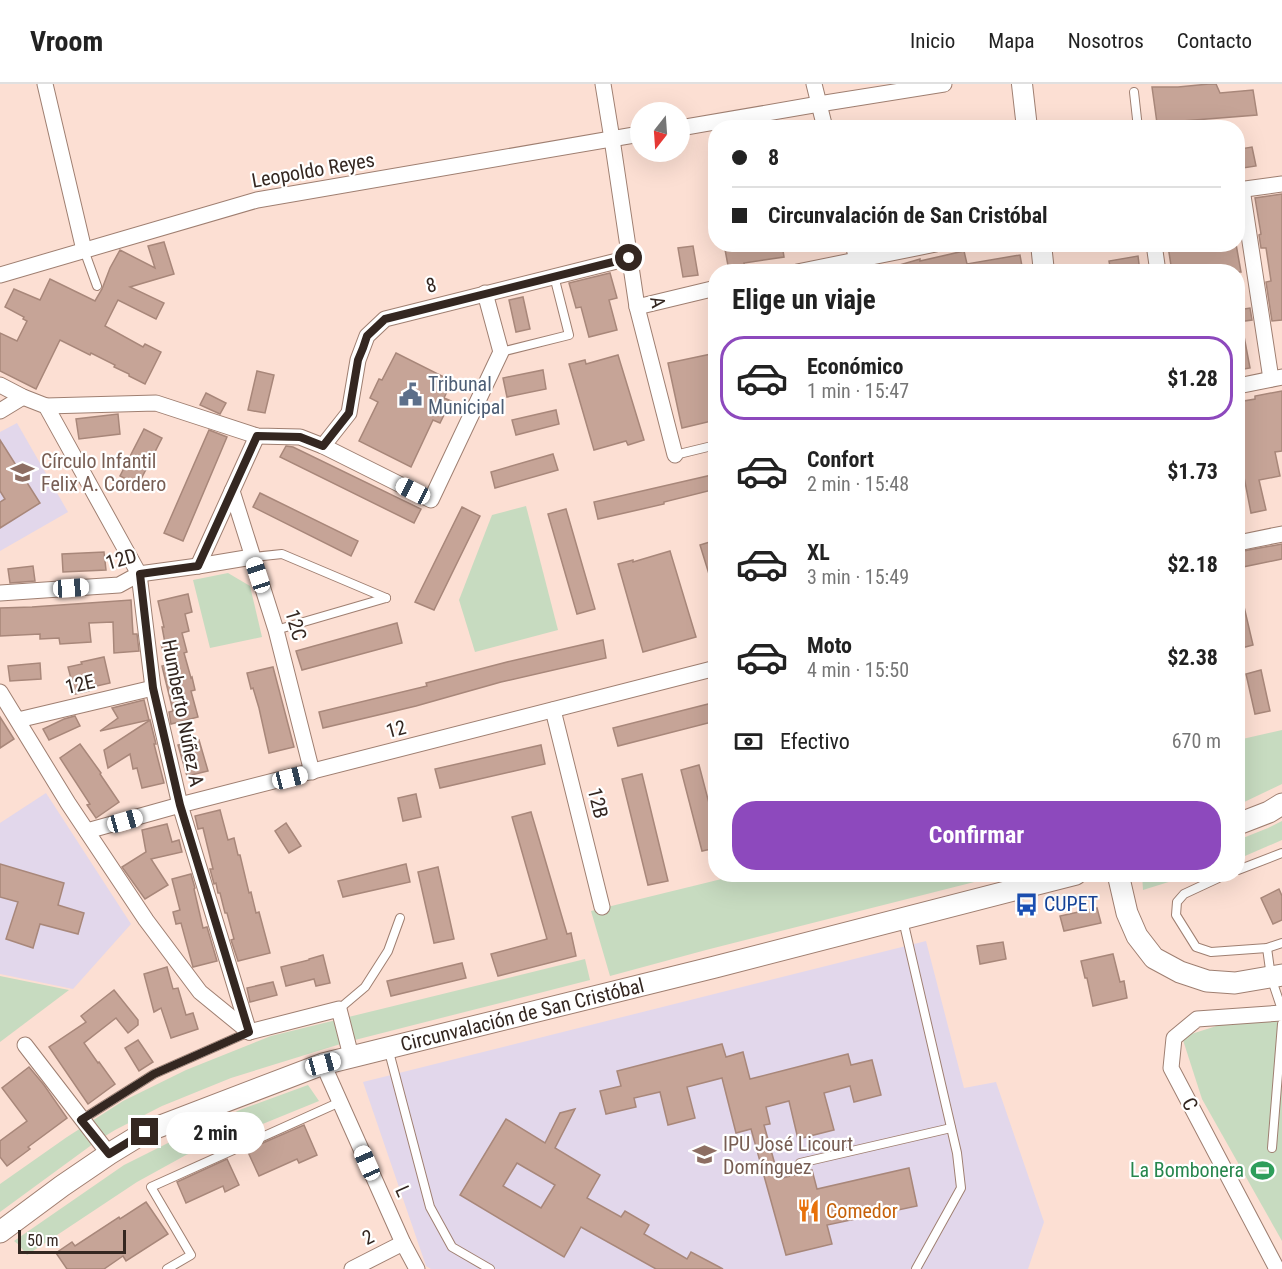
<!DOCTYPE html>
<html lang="es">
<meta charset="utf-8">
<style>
:root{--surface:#fff;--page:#f2f2f2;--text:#222;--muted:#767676;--line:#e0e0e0;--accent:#8d49bd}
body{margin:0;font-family:"Roboto Condensed",sans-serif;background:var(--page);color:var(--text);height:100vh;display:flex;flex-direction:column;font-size:22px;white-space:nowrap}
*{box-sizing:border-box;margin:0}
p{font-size:20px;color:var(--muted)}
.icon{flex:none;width:33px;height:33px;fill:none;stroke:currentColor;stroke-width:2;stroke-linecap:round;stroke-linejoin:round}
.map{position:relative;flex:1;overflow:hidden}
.sheet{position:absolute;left:708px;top:180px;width:537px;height:618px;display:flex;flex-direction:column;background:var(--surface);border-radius:24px;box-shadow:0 6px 24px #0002}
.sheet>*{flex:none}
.guide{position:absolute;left:708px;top:36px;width:537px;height:132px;border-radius:24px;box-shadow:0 6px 24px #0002;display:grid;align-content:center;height:132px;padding:0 24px;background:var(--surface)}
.needle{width:39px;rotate:197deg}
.tools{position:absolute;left:630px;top:18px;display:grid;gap:12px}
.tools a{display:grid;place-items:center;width:60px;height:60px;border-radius:50%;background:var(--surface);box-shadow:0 6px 24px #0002;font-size:30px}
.scale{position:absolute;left:18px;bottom:15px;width:108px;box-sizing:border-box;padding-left:6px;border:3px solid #342721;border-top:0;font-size:16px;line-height:21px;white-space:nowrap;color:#342721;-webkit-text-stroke:4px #fff;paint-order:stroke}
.end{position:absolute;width:27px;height:27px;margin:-14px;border:8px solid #342721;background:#fff;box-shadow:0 0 0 3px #fff}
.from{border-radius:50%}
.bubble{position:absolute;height:42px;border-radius:21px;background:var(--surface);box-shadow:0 6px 24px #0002;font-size:20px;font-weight:700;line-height:42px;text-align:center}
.car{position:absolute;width:18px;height:36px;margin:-18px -9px;border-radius:8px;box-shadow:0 0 4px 2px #0007;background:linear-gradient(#fff 24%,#345 0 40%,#fff 0 76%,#345 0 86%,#fff 0)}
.guide b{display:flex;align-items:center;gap:21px;height:57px;font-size:22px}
.guide b+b{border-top:2px solid var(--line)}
.guide i{width:15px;height:15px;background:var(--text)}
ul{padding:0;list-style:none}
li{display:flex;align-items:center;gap:18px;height:84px;margin:0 12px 9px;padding:0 12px;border:3px solid transparent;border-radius:24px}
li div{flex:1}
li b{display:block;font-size:22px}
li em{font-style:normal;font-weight:700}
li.on{border-color:var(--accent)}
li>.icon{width:54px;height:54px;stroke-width:1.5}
h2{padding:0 24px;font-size:27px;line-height:72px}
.pay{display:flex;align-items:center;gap:15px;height:66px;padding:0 24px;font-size:22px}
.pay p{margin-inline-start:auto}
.primary-button{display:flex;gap:12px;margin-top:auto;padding:12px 24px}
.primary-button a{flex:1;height:69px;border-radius:24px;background:var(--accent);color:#fff;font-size:24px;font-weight:700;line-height:69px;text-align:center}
header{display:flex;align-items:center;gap:36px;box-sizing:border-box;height:84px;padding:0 30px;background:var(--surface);border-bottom:2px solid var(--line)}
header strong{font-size:28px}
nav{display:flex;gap:33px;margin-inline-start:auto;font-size:21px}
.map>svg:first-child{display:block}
</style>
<header>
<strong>Vroom</strong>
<nav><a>Inicio</a><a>Mapa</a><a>Nosotros</a><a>Contacto</a></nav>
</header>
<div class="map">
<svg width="1282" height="1185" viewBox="0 0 1282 1185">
<rect width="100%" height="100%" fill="#fcdfd3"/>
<g fill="#e2d7eb">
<path d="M17,339l51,89 -68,39v-119z"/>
<path d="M46,709l85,131 -58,65 -73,-15v-151z"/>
<path d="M926,857l38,147 32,-6 48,140 -16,47h-597l-5,-3 -63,-184z"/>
</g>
<g fill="#c7dbc0">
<path d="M526,422l32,124 -83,22 -16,-52 33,-85z"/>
<path d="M228,489l22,13 12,51 -52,11 -17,-68z"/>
<path d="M1282,646v54l-44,21v-65z"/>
<path d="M1282,737v19l-44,19v-19l30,-12z"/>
<path d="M998,790v2l-292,74 -96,26 -19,-65 147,-36z"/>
<path d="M1142,790h49v1l-48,15z"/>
<path d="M585,875l5,21 -243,62 -116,36 -69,28 -47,24 -18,11 -97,71v-28l67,-47 56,-36 63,-31 85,-34z"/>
<path d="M0,892l69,14 -69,52z"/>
<path d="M1282,921v236l-80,-142 -20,-62z"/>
<path d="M308,1001l11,16 -133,54 -49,27 -110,73 -8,-10 -5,-4 110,-76 54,-27 64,-29z"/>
</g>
<g fill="#c6a497" stroke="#a8877a" stroke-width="1.5" fill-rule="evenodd">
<path d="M1209,0h7l4,9 33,-3 4,25 -100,8 -5,-36h26z"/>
<path d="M1252,63l4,19 -13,2 -3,-19z"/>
<path d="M1282,110v126l-10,1 -6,-39 5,-1 -5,-33h-5l-2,-13 2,-1 -6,-36z"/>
<path d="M164,158l10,32 -44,13 34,16 -8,16 -38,-19 -13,26 38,21 2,-3 16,8 -16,32 -16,-8v-2l-15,-7 1,-2 -24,-12 -1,2 -30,-15 -24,49 -36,-18v-38l17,8 10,-20 -4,-2 1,-2 -19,-10 9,-18 26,11 10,-21 45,22 7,-12 8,-21 10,-18 35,18 -7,-22z"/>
<path d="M724,160h58l2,13 -40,6 1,5 -16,3z"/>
<path d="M1178,160h58l5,28h-69l-4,-26z"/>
<path d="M693,162l5,29 -15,2 -5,-29z"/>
<path d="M964,167l3,13 53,-9 3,17h-134v-4l31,-9v2z"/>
<path d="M1138,172l2,16h-29l-2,-11z"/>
<path d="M610,189l7,25 -8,2 8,30 -28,7 -8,-30 -5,1 -7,-25z"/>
<path d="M523,213l7,32 -14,3 -7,-32z"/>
<path d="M1250,224l2,12 -14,2v-12z"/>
<path d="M1243,247l7,37 -12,2v-38z"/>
<path d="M396,269l56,28 -8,17 7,3 -11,22 -7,-3 -22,47 -52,-26 19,-39 -8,-4 9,-19 3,1z"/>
<path d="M716,269v67l-34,8 -14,-65z"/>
<path d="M618,271l26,85 -16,5 -2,-4 -32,9 -25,-86 16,-4 1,4z"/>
<path d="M543,286l3,19 -39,8 -4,-19z"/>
<path d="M257,287l17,4 -9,38 -17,-3z"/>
<path d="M1282,307v60l-7,1 5,24 -21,4 7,30 -15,3 -13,-67v-44l17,-3v-3z"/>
<path d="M206,309l20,10 -6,11 -20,-9z"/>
<path d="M556,326l3,14 -43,11 -4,-15z"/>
<path d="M118,330l2,20 -41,5 -3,-20z"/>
<path d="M144,345l18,9 -24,47 -18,-9z"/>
<path d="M209,346l18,7 -44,104 -19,-8z"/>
<path d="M0,356l40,63 -40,25v-26l5,-3 -5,-8z"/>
<path d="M286,362l7,1 128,62 -7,14 -134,-66z"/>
<path d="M553,370l5,16 -63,18 -4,-16z"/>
<path d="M716,390v15l-52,13v2l-66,15 -4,-17z"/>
<path d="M260,409l98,48 -7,15 -98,-49z"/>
<path d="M462,423l18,9 -46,94 -19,-8z"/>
<path d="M566,425l29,100 -18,5 -29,-100z"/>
<path d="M716,456v47h-3l-13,-42z"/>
<path d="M1282,460v15l-44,9v-16z"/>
<path d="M670,467l26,86 -53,15 -25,-88 15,-4v2z"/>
<path d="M104,468l2,18 -43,2 -1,-18z"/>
<path d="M33,482l2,15 -25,2 -2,-14z"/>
<path d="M188,510l4,18 -7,2 4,17 -7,2 5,19 -3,1 7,25 1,-1 3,13 -4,1 7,26 -27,7 -2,-12 4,-1 -11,-45 5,-1 -6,-21 4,-1 -3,-16h2l-6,-26z"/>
<path d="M1238,514h4l11,47 -15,4z"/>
<path d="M131,516l2,34h4l2,17 -25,2 -1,-31 -24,1 2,19 -31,2 -1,-6 -19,1v-5l-40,2v-28l32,-1z"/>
<path d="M397,539l5,20 -100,27 -6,-19z"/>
<path d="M603,556l3,18 -105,24 -85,24 -93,22 -4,-16 108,-26 -1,-3 81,-21z"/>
<path d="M104,573l6,26 -22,5 1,3 -14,3 -7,-27 14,-3 -1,-2z"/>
<path d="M40,579l1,16 -31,2 -2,-15z"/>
<path d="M273,583l21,80 -25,6 -10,-45 -6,-20 -2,1 -4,-16z"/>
<path d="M1261,586l9,41 -15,3 -9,-40z"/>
<path d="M144,616l5,20 -49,11 18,-13 -6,-10z"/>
<path d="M716,618v19l-98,25 -5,-18z"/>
<path d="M75,632l5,10 -31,14 -6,-11 21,-10z"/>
<path d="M0,633l14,22 -14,9z"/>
<path d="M150,636l6,24h-2l10,39 -22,5 -5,-20 -4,1 -3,-15 -22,14 -4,-18z"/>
<path d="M199,656l9,31 -21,5 -9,-31z"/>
<path d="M80,660l21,29 -1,1 19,28 -23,16 -9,-13 3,-1 -30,-46z"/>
<path d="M541,661l4,19 -105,24 -5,-19z"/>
<path d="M699,681l17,65v18l-14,3 -21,-81z"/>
<path d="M642,690l26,107 -20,4 -26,-106z"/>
<path d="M416,710l5,23 -18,4 -5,-23z"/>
<path d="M220,726l8,30 6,-2 4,17h2l9,38 2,-1 5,21 3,-1 11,41 -32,8 -7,-21 3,-1 -7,-26h-2l-5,-20h-2l-2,-10 -2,1 -4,-15h3l-10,-41 -5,1 -3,-13z"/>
<path d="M531,728l36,122 4,-1 5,23 -78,20 -7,-22 56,-15 -35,-122z"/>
<path d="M286,739l15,23 -12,7 -14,-22z"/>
<path d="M167,740l5,18 7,-2 3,12 -31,7 17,26 -23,14 -23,-32 24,-15 -4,-22z"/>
<path d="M0,780l64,19 -6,22 26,8 -6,21 -38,-10 -7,24 -27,-9 12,-37 -18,-5z"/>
<path d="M406,780l4,18 -67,15 -5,-16z"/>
<path d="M438,783l16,72 -20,4 -16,-71z"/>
<path d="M191,790l4,14 -1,1 9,39 4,-1 10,34 -24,6 -12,-44 -5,1 -3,-12 7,-2 -8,-31z"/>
<path d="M1279,805l3,7v24l-9,4 -12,-26z"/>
<path d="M1097,824l4,15 -37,8 -4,-15z"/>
<path d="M1003,858l3,17 -26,5 -3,-18z"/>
<path d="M1113,870l7,28 4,-1 3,17 -34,8 -6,-28h-2l-4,-17z"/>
<path d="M323,871l7,28 -14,3 -2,-7 -28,7 -5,-19 28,-7v-1z"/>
<path d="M462,879l4,15 -75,18 -4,-15z"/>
<path d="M167,883l6,22 5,-1 8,27 7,-2 5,16 -27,9 -10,-30 -7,4 -10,-38z"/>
<path d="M273,898l4,13 -27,7 -3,-14z"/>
<path d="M114,906l24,30v5l-10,8 -12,-15 -32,25 14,20 1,-1 16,22 -27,20 -39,-57 37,-25 -5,-6z"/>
<path d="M138,956l15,22 -14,9 -14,-23z"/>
<path d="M722,960l4,13 17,-5 7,27 98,-25 3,11 21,-5 9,35 -27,7 -4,-16 -26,7 10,37 -36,9 -9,-38 -23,6 4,17 -6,1 15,54 33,-9 5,19 92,-21 8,38 -90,19 5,19 -46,11 -35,-126 -15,4 -14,-55 -35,9 8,31 -27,7 -8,-33 -26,6 2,9 -30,7 -6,-23 21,-5 -4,-15z"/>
<path d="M29,983l15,18 23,33 -39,29 2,2 -23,17 -7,-9v-16l27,-20 -25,-33z"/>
<path d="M575,1025l-20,39 45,27 -13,23 34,19 4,-6 24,14 -5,9 43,25 4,-7 32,17h-67l-75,-42 -17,30 -104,-62 46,-76 39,24 15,-30zM517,1079l38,22 -14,23 -38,-22z"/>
<path d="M304,1041l13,30 -18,8 -2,-4 -38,17 -12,-26z"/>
<path d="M227,1075l12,26 -14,7 -2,-6 -37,17 -9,-21z"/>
<path d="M146,1118l22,32 -42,27 -3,-5 -19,13h-37l-11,-16 16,-11 3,4 44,-29 1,2z"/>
</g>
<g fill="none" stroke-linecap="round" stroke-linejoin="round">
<defs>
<g id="service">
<path d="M1134,8l4,36"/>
<path d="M84,166l13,36"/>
<path d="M501,268l68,-17 -15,-59"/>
<path d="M675,371l41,-10"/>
<path d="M253,473l29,-3 104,44"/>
<path d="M276,546l110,-32"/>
<path d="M1238,786l44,-17"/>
<path d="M1227,790l-43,20 -7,8 -1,13 20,32 15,5 56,-4 15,-5"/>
<path d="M903,836l54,233 4,35 -45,81"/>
<path d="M1267,864l4,29 11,33"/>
<path d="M339,925l26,-22 23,-36 12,-33"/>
<path d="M388,964l42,159 22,40 38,22"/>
<path d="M81,1036l73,-46 95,-42"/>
<path d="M1272,1064l10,-124"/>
<path d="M800,1079l151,-35"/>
<path d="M167,1185l24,-14 -40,-68 189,-85"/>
</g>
<g id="minor">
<path d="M45,0l39,166"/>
<path d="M603,0l9,55 25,168 38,148"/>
<path d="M814,0l11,44"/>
<path d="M680,44l139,-24 125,-20"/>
<path d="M1242,105l29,190"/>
<path d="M1238,106l44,-6"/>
<path d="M853,160l7,28"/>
<path d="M1154,160l4,28"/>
<path d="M797,188l139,-28"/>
<path d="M0,191l257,-75 383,-66"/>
<path d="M637,223l79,-19"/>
<path d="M0,301l23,12 23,9 93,168 14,114 27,117 69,227"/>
<path d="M1238,302l44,-9"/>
<path d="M46,322l110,-3 101,33 43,1 23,9 108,54 70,-148 -16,-59"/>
<path d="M0,327l23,-14"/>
<path d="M323,362l26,-33 9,-53 9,-24 18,-17 244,-61"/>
<path d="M232,407l44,139 36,142"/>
<path d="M1238,459l44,-9"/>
<path d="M198,482l59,-130"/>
<path d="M0,509l119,-8 20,-11 59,-8 54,-9"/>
<path d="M0,608l68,111 78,117 54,72 49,40"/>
<path d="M553,626l49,197"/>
<path d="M18,636l135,-32"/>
<path d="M87,747l93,-26 536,-137"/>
<path d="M249,948l90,-23 12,47"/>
<path d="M25,961l84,109"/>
<path d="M323,980l80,179 14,26"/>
<path d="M352,1185l51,-26"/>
<path d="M1277,1185l-106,-201 3,-30 23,-19 85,-6"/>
</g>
<g id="tertiary">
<path d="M1022,0l5,44"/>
<path d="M1041,160l3,28"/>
</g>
<g id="secondary">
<path d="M1238,740l31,-12 13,-8"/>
<path d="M1118,790l9,39 10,23 17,22 26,14 27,9 28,2 47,-8"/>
<path id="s1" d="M0,1148l62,-46 47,-32 36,-22 178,-68 392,-97 361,-93"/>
</g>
</defs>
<use href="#service" stroke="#9f7f71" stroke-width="10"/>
<use href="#minor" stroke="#9f7f71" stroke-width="17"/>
<use href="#tertiary" stroke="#9f7f71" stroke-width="22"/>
<use href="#secondary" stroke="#9f7f71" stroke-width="23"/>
<use href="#service" stroke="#fff" stroke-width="8"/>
<use href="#minor" stroke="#fff" stroke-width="15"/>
<use href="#tertiary" stroke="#fff" stroke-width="20"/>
<use href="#secondary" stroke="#fff" stroke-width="21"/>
</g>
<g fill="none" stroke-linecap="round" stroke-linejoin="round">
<path stroke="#342721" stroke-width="8" d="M145,1048l-36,22 -28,-34 73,-46 95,-42 -69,-227 -27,-117 -13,-114 58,-8 59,-130 43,1 23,9 26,-33 9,-53 5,-12 4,-12 18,-17 244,-61"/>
</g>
<defs>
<symbol id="civic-bare" viewBox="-9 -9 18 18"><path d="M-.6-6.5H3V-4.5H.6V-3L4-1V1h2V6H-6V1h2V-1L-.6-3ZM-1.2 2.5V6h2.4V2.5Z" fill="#5c6f8a" stroke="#fff" stroke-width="2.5" paint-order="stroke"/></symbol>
<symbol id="school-bare" viewBox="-9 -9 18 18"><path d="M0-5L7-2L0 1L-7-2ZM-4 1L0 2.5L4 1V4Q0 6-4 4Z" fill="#8d6e63" stroke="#fff" stroke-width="2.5" paint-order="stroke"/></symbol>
<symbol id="bus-bare" viewBox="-9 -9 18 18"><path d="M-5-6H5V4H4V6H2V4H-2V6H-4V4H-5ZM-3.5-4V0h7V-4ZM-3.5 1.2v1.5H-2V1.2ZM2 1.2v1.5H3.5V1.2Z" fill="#1a4fb4" stroke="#fff" stroke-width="2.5" paint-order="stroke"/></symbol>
<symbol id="stadium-bare" viewBox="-9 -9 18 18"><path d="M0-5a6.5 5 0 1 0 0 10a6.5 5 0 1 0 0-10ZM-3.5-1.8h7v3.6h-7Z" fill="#2e9e5b" stroke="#fff" stroke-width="2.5" paint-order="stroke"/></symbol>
<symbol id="restaurant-bare" viewBox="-9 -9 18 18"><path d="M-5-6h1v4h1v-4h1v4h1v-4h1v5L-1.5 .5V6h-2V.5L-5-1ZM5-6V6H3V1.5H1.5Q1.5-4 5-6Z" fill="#e8710a" stroke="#fff" stroke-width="2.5" paint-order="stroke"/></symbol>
</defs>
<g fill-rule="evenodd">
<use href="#civic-bare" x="394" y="294" width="33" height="33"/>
<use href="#school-bare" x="6" y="372" width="33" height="33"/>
<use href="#bus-bare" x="1010" y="804" width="33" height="33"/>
<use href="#school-bare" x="688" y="1054" width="33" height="33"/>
<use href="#stadium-bare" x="1246" y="1070" width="33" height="33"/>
<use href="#restaurant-bare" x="792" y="1110" width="33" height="33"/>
</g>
<g text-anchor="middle" stroke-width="4.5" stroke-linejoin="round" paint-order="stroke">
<g font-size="20" fill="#342721" stroke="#fff">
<text transform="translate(313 86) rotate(-10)" y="7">Leopoldo Reyes</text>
<text transform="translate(431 201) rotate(-14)" y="7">8</text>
<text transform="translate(658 218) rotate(79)" y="7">A</text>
<text transform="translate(121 475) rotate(-16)" y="7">12D</text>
<text transform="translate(296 541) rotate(74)" y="7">12C</text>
<text transform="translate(80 600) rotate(-13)" y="7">12E</text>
<text transform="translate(183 629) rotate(79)" y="7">Humberto Núñez A</text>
<text transform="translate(396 645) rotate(-15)" y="7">12</text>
<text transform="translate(598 719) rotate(76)" y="7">12B</text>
<text dy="7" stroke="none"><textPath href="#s1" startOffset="572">Circunvalación de San Cristóbal</textPath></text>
<text transform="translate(1190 1020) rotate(62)" y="7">C</text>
<text transform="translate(403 1107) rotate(66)" y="7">L</text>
<text transform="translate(368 1153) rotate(-27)" y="7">2</text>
</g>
<g font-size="20" fill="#4e5e75" stroke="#fff" text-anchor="start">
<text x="428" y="307">Tribunal<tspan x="428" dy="23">Municipal</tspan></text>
</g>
<g font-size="20" fill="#785e54" stroke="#fff" text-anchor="start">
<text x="41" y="384">Círculo Infantil<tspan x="41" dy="23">Felix A. Cordero</tspan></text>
<text x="723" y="1067">IPU José Licourt<tspan x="723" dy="23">Domínguez</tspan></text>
</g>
<g font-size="20" fill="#164399" stroke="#fff" text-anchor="start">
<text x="1044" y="827">CUPET</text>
</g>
<g font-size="20" fill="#27864d" stroke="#fff" text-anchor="end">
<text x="1244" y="1093">La Bombonera</text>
</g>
<g font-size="20" fill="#c56008" stroke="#fff" text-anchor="start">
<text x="826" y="1134">Comedor</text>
</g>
</g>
</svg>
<div class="tools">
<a><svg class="needle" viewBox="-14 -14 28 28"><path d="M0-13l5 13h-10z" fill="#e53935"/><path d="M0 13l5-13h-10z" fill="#767676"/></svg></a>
</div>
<div class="scale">50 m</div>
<i class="end from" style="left:629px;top:174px"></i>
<i class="end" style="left:145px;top:1048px"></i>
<div class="bubble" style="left:166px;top:1028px;width:99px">2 min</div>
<i class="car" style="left:413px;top:407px;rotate:297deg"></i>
<i class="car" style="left:258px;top:491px;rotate:342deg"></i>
<i class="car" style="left:71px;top:504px;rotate:86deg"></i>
<i class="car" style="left:290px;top:694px;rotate:76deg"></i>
<i class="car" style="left:125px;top:737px;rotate:74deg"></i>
<i class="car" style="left:323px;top:980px;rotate:75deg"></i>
<i class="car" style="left:367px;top:1079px;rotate:336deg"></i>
<div class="guide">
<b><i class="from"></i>8</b>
<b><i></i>Circunvalación de San Cristóbal</b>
</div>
<section class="sheet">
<h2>Elige un viaje</h2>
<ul>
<li class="on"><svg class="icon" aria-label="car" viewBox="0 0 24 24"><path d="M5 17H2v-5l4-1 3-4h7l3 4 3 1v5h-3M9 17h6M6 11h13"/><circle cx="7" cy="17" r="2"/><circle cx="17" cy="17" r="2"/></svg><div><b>Económico</b><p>1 min · 15:47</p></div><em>$1.28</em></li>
<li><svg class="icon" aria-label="car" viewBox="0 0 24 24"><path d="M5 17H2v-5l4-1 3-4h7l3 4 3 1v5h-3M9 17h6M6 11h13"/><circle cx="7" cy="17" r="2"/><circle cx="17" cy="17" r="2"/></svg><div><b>Confort</b><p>2 min · 15:48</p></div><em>$1.73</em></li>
<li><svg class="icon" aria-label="car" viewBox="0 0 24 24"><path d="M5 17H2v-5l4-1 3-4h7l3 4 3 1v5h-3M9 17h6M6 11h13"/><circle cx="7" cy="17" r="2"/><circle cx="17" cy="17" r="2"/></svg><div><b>XL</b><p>3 min · 15:49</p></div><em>$2.18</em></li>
<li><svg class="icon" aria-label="car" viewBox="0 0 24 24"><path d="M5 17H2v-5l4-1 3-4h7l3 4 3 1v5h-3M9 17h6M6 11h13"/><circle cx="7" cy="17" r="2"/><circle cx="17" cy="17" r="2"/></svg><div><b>Moto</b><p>4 min · 15:50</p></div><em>$2.38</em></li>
</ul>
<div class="pay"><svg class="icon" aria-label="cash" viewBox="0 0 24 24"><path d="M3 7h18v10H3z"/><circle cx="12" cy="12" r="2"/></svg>Efectivo<p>670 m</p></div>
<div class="primary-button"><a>Confirmar</a></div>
</section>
</div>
